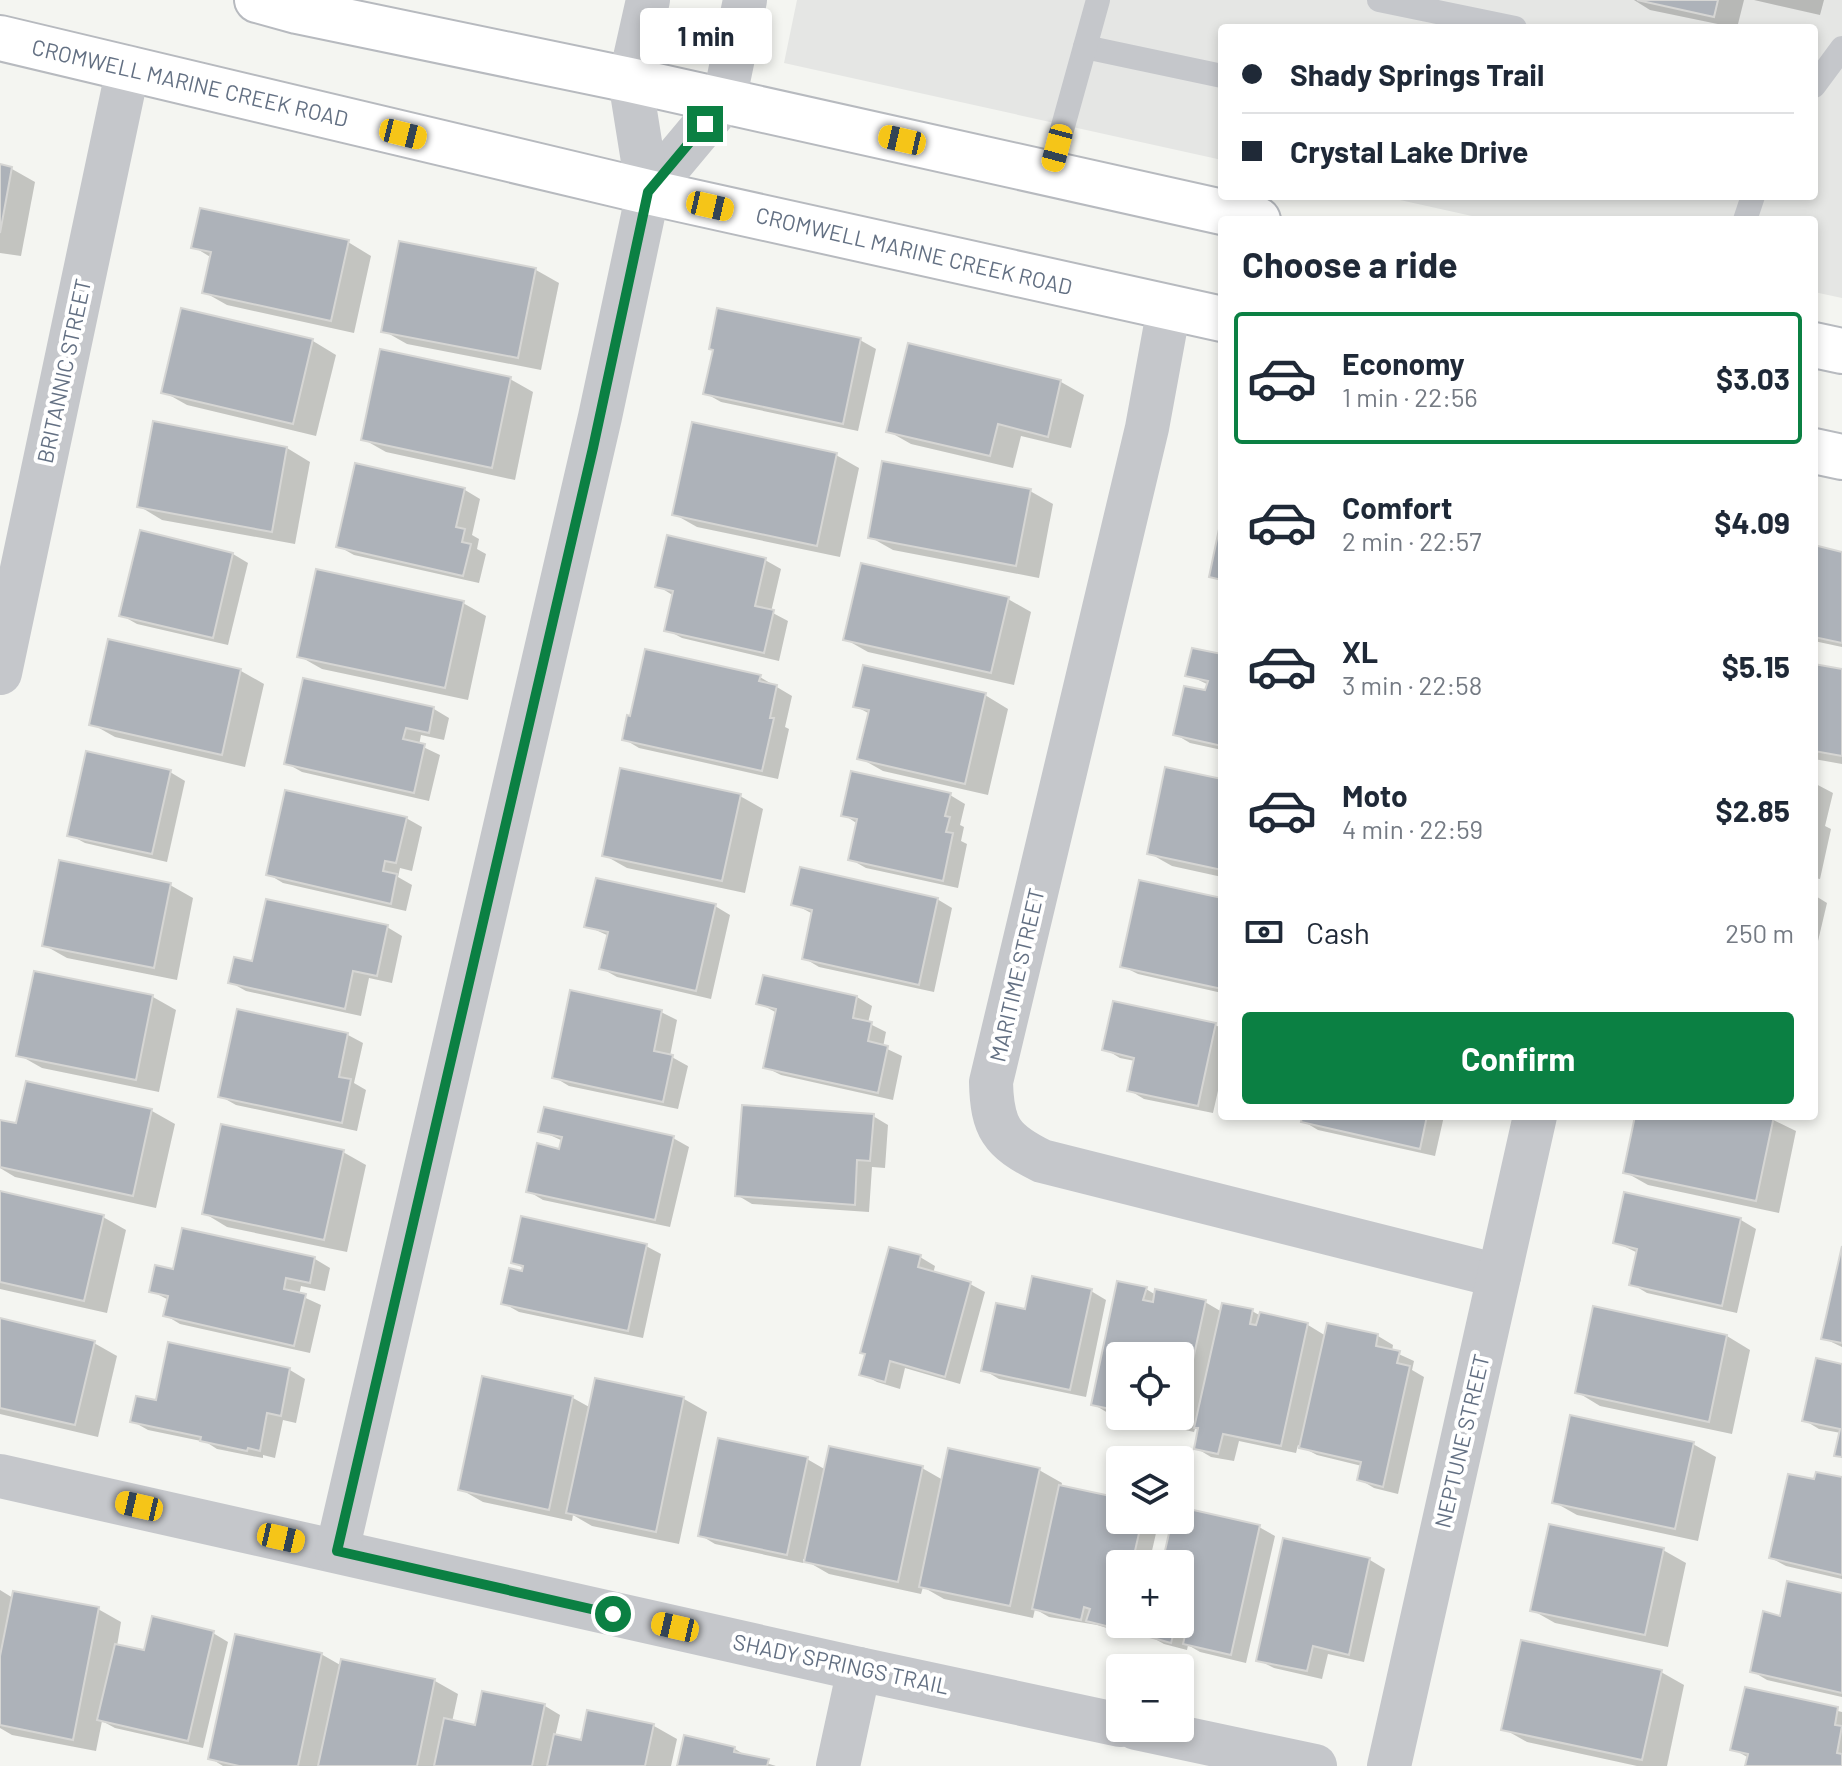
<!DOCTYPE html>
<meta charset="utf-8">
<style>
:root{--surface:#fff;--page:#f2f2f3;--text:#1f2937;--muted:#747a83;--line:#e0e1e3;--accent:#0b8043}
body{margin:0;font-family:Barlow,sans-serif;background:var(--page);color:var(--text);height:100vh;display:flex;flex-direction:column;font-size:30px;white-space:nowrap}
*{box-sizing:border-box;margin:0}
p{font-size:26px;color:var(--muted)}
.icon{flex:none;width:44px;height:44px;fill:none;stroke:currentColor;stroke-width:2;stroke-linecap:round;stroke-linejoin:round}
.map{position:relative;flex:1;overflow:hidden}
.drawer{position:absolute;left:1218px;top:216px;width:600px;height:904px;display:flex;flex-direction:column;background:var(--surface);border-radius:8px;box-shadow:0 4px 12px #0003}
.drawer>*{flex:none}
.hud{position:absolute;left:1218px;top:24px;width:600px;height:176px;border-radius:8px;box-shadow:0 4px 12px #0003;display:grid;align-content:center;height:176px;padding:0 24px;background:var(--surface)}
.tools{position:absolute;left:1106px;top:1342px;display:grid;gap:16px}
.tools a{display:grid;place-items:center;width:88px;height:88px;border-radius:8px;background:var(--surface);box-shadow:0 4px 12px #0003;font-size:40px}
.end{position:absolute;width:36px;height:36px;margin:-18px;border:10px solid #0b8043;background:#fff;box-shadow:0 0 0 4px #fff}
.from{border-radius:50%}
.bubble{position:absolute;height:56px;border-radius:8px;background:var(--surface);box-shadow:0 4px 12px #0003;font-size:26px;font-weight:700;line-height:56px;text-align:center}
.car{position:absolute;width:24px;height:48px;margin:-24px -12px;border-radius:10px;box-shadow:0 0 6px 2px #0007;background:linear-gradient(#f5c518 24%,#345 0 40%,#f5c518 0 76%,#345 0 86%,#f5c518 0)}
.hud b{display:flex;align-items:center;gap:28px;height:76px;font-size:30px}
.hud b+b{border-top:2px solid var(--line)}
.hud i{width:20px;height:20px;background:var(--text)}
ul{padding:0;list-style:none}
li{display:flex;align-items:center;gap:24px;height:132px;margin:0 16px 12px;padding:0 8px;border:4px solid transparent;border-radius:8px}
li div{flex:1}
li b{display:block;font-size:30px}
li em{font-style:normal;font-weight:700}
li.active{border-color:var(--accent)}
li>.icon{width:72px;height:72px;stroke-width:1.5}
h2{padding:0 24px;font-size:36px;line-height:96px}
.pay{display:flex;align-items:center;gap:20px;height:88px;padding:0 24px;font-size:30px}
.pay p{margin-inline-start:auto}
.cta{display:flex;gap:16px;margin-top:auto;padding:16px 24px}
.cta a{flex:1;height:92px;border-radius:8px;background:var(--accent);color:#fff;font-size:32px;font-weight:700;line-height:92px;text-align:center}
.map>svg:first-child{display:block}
</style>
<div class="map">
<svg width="1842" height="1766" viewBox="0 0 1842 1766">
<rect width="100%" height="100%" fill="#f4f5f1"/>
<path fill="#e5e6e4" d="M797,0h1045v298l-28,-6v-72h-324l-108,-24h432v-168h-592v132l-438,-97z"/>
<g fill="#0003">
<path d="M1634,0h110l-7,28 -87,-18z"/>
<path d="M1754,0h70l-4,15z"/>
<path d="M0,166l12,3 23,13 -14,74 -21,-3z"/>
<path d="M348,242l23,14 -17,77 -127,-28 -23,-13 8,-34 -18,-11z"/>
<path d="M536,270l23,13 -18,87 -134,-26 -23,-13z"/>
<path d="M183,311l130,30 23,14 -20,81 -129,-31 -23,-13z"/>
<path d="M860,340l16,9 -18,82 -137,-29 -16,-9z"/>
<path d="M510,379l23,13 -18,88 -129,-28 -23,-13z"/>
<path d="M1061,382l23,13 -13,53 -50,-12 -8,32 -102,-24 -23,-13z"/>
<path d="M287,448l23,14 -15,82 -133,-24 -23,-14z"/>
<path d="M836,455l23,13 -19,89 -143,-30 -23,-13z"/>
<path d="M357,466l108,24 15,9 -8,36 7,4 -2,10 9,5 -7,29 -125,-28 -16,-9z"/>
<path d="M1030,491l23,13 -14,74 -146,-28 -23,-13z"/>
<path d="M1814,547l28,7v93l-28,-6z"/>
<path d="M233,554l15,9 -20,82 -91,-21 -16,-9z"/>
<path d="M765,560l16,9 -10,43 17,9 -9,40 -97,-23 -15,-8 7,-34 -16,-10z"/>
<path d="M1008,599l23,13 -17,73 -146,-33 -23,-13z"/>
<path d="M463,603l23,13 -18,84 -146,-31 -23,-13z"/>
<path d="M110,642l131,29 23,13 -19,83 -130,-30 -23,-13z"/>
<path d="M1222,656v94l-32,-7 -15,-9 31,-42 3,-7 -21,-10z"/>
<path d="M1814,666l28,5v93l-28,-5z"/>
<path d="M760,677l32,19 -7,31 4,2 -11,50 -139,-31 -15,-9 7,-20z"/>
<path d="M985,695l23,14 -20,86 -105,-24 -23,-13 10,-44 -15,-8z"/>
<path d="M434,709l15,9 -5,22 -23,-5 -2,10 21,10 -11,46 -127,-29 -16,-9z"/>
<path d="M170,772l15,9 -18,81 -82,-19 -15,-8z"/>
<path d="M1222,781v96l-50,-11 -23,-13z"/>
<path d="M1814,783l19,10 -8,33 6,3 -11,50 -6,-1z"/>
<path d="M950,795l15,9 -5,21 4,2 -3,14 6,3 -9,44 -92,-20 -16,-9 8,-35 -14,-9z"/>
<path d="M740,796l23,13 -18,84 -118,-25 -23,-13z"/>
<path d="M406,818l16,9 -10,44 -12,-3 -2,9 14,8 -6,26 -123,-28 -15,-9z"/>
<path d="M170,885l23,13 -16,82 -110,-22 -23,-13z"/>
<path d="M1814,895l13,8 -13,55z"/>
<path d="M937,899l15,9 -18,84 -115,-25 -15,-9 9,-44 -19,-10z"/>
<path d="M1222,900v93l-84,-19 -16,-8z"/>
<path d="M715,906l15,9 -19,84 -94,-22 -16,-9 8,-32 -22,-10z"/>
<path d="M387,927l15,9 -10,47 -23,-5 -8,38 -115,-25 -16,-9 24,-19z"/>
<path d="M153,997l23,13 -17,82 -117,-24 -23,-13z"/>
<path d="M857,997l15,9 -4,17 18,9 -3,15 19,9 -9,44 -112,-25 -16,-8 12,-54 -18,-10z"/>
<path d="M661,1012l16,8 -7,36 18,10 -10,43 -109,-23 -15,-9z"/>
<path d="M1215,1025l7,3v45l-9,40 -69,-14 -15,-9 6,-29 -15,-3 -15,-9z"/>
<path d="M348,1035l15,8 -9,40 12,7 -9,41 -121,-26 -16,-9z"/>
<path d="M27,1083l125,28 23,13 -19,84 -141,-31 -15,-9v-42h18z"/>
<path d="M873,1116l15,9 -3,43 -13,-1 -3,45 -117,-8 -15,-9z"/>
<path d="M1304,1116h140l-9,40 -117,-26 -15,-9z"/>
<path d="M1637,1116h128l31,15 -17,82 -131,-28 -23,-13z"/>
<path d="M541,1131l132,7 16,9 -19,80 -127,-27 -15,-9 33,-40 2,-10z"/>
<path d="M343,1152l23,13 -19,87 -120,-25 -23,-14z"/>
<path d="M0,1193l103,24 23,13 -19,83 -107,-24z"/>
<path d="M1626,1194l115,26 15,9 -19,84 -90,-20 -15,-9 6,-31 -23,-11z"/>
<path d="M646,1246l15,8 -18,84 -124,-26 -16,-9 21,-29 1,-5 -12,-7z"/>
<path d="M1842,1255v92l-19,-9z"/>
<path d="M920,1257l15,9 -2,8 37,10 15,8 -25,92 -55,-16 -5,21 -23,-7 -15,-8z"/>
<path d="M315,1259l15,9 -5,23 -24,-5 -2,9 22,10 -11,48 -130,-29 -15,-9 4,-15 -18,-9 24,-19z"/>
<path d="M1146,1289l10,6 49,7 17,10 30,-1 9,5 47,9 18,11 3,-11 49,11 15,9 -1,6 22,10 -2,9 12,7 -26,117 -24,-6 -15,-9 3,-13 -45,-11 -19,-10 -2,8 -57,-12 -5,20 -23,-4 -15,-9 4,-19 -4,-3 -2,6 -71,-16h57v-60h-60v59l-12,-2 -15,-9z"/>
<path d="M1091,1291l15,9 -20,97 -87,-18 -15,-9 42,-59z"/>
<path d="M1595,1308l132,28 23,14 -18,84 -132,-28 -23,-14z"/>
<path d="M0,1320l94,23 23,13 -19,81 -98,-23z"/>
<path d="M170,1344l120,26 15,9 -9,44 -13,-3 -8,38 -12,-3v3l-46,-9 -11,-7 -58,-12 -16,-9 25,-19z"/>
<path d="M1842,1366v92l-6,-3 5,-22 -22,-4 -15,-9z"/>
<path d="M573,1398l18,10 93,-9 23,13 -28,132 -87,-18 -19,-11 -1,6 -89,-19 -23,-13z"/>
<path d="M1693,1444l23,13 -18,84 -121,-26 -23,-13z"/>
<path d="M807,1459l19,11 96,-2 21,12 96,-10 23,13 -1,4 59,13v20h39l-10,44h-29v60h16l-3,12 -36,-11 -48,-8 -14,-8 -2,9 -89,-19 -21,-12 -2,7 -92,-20 -26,-15v4l-88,-19 -15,-9z"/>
<path d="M1842,1479v100l-56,-13 -15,-8z"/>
<path d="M1180,1509l79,18 16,9 -29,127 -46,-11 -12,-7 -1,5 -23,-6 -16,-9 3,-11h29v-60h-16l10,-44h6z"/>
<path d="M1284,1541l86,19 15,9 -21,93 -36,-8 -6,25 -48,-11 -16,-8z"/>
<path d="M1663,1550l23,13 -18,84 -113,-24 -23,-13z"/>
<path d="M0,1590l13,8 85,11 23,13 -4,24 29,6 67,-19 15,9 -25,106 -88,-20 -13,-7 -6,30 -84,-16 -12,-7z"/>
<path d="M1842,1595v102l-75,-17 -15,-9 29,-53z"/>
<path d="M321,1654l21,12 1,-5 92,20 23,13 -6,28 24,5 7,-34 62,13 15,9 -5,22 27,5 7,-30 65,14 23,13 -6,27h-448l-13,-8z"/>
<path d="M1661,1672l23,13 -17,81h-30l-110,-24 -23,-13z"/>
<path d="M1747,1689l95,23v54h-95l2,-8 -16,-9z"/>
<path d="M735,1749l15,9 26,8h-97z"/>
</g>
<g fill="#adb2b9" stroke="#d6d6d4" stroke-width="2">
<path d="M1637,0h81l-4,17z"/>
<path d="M0,164l12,3 -12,66z"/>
<path d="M200,208l149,32 -18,81 -129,-28 9,-41 -20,-4z"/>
<path d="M399,241l137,27 -18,90 -137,-26z"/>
<path d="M181,308l132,31 -20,85 -132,-31z"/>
<path d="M717,308l144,30 -18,86 -140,-30 10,-44 -4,-1z"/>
<path d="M908,343l153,37 -13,57 -50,-13 -8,32 -104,-24z"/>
<path d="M380,349l131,28 -19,91 -131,-28z"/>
<path d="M153,421l134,26 -15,85 -135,-25z"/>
<path d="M692,422l145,31 -20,93 -145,-31z"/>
<path d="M882,461l149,28 -15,77 -148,-28z"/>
<path d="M355,463l110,25 -9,39 9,2 -3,13 9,2 -8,32 -127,-29z"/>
<path d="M1219,529l3,1v50l-13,-3z"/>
<path d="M140,530l93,23 -20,85 -94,-22z"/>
<path d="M667,535l99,23 -11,48 19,4 -10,43 -100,-22 9,-40 -18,-4z"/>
<path d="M1814,545l28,7v91l-28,-6z"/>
<path d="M861,563l148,34 -18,76 -148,-33z"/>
<path d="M316,569l148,32 -19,87 -148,-31z"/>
<path d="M108,639l133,30 -19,86 -133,-30z"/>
<path d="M1192,648l30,6v92l-49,-11 11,-49 21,4 3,-9 -23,-5z"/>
<path d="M645,649l116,26 -2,6 18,4 -7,33h4l-12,53 -140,-31 5,-25 3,1z"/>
<path d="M1814,664l28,5v87l-28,-5z"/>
<path d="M863,665l123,28 -21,91 -108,-25 12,-49 -16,-3z"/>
<path d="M303,678l131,29 -5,26 -23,-5 -3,11 22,5 -11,49 -130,-29z"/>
<path d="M86,751l85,19 -19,84 -85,-18z"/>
<path d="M1165,767l57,12v91l-75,-16z"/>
<path d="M620,768l121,26 -19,87 -120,-25z"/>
<path d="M851,771l100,22 -6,23 5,1 -4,15 7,1 -10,48 -95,-21 9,-41 -16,-3z"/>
<path d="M285,790l122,27 -11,46 -11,-2 -2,10 14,3 -6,30 -125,-29z"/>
<path d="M59,860l112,23 -17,85 -112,-22z"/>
<path d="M800,867l138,31 -19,87 -117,-26 10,-49 -21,-5z"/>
<path d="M596,878l120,26 -20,87 -97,-22 9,-37 -24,-5z"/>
<path d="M1139,880l83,18v91l-102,-22z"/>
<path d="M266,899l122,26 -11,51 -24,-5 -8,38 -117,-26 6,-26 18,4z"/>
<path d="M34,971l119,24 -17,85 -120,-24z"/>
<path d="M763,975l94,21 -4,22 19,4 -4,19 20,5 -10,47 -115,-25 13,-59 -20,-5z"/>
<path d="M570,990l92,20 -8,41 19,4 -10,47 -111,-24z"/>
<path d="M1113,1001l103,22 -18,83 -71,-15 7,-33 -32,-8z"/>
<path d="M237,1009l111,24 -9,44 12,2 -9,44 -124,-26z"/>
<path d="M26,1081l126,28 -19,87 -133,-29v-47l16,3z"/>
<path d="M742,1105l132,9 -4,47 -13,-1 -2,45 -120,-9z"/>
<path d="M544,1107l130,29 -19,84 -129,-28 11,-49 22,6 3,-12 -24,-5z"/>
<path d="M1302,1116h125l-7,33 -119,-27z"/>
<path d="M1635,1116h139l-18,85 -133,-28z"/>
<path d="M221,1124l123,26 -20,90 -122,-26z"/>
<path d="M0,1191l104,24 -20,86 -84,-19z"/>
<path d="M1624,1192l117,26 -19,88 -93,-21 8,-36 -24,-6z"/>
<path d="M521,1216l126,28 -19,87 -127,-27 8,-36 13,3 1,-5 -12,-3z"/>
<path d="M182,1228l133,29 -5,26 -24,-5 -2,11 22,5 -12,52 -131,-30 5,-20 -19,-4 6,-27 18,4z"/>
<path d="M1842,1246v97l-21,-4z"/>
<path d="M889,1247l32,8 -3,12 53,15 -26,95 -55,-16 -5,21 -26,-7 6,-21 -5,-1z"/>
<path d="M1032,1276l60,13 -22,101 -89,-19 15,-68 29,6z"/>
<path d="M1117,1281l30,6 -4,13 10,2 2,-13 51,11 -27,124 -38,-8h39v-60h-60v55l-29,-6z"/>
<path d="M1222,1303l31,6 -3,15 6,1 4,-13 48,11 -27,123 -58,-12 -5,20 -24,-5 4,-21h-4z"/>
<path d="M1593,1306l134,29 -18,87 -134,-29z"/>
<path d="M0,1318l95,23 -20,84 -75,-17z"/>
<path d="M1327,1323l51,11 -2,12 24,5 -3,12 13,3 -27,121 -26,-7 4,-18 -62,-14z"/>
<path d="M168,1342l122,26 -9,48 -14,-3 -7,38 -12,-3 -1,3 -47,-10 1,-4 -71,-15 6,-26 20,4z"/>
<path d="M1816,1358l26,6v93l-8,-1 6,-27 -38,-8z"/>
<path d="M482,1376l91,20 -24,114 -91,-20z"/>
<path d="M595,1378l89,19 -28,135 -90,-19z"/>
<path d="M1570,1415l124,27 -19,87 -123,-26z"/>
<path d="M718,1438l90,19 -21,98 -89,-19z"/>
<path d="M829,1446l94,20 -25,116 -94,-20z"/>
<path d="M948,1448l92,20 -30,138 -91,-19z"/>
<path d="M1816,1472l26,5v98l-73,-17 19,-84 26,5z"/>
<path d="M1059,1485l61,13v22h22l-10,44h-12l-2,65 -32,-8 4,-12 -6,-2 -3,13 -49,-11z"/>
<path d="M1180,1507l80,18 -29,130 -48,-11 6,-25 -9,-2v-53h-18l10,-44h8z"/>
<path d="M1549,1524l115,24 -19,87 -115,-24z"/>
<path d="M1283,1538l87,20 -21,97 -36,-9 -6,25 -51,-10z"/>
<path d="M1787,1581l55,12v100l-92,-21 13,-61 17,5z"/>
<path d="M13,1591l86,16 -26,133 -73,-15v-69z"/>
<path d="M152,1616l62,15 -26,110 -91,-21 18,-76 29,6z"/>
<path d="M1149,1624h27l-5,19 -25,-7z"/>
<path d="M235,1634l87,19 -24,113h-59l-31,-7z"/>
<path d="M1521,1640l141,30 -20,90 -141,-30z"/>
<path d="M341,1659l94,20 -18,87h-99z"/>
<path d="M1745,1687l93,20 -3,18 7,1 -5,27 5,1v12h-97l3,-12 -18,-4z"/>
<path d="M482,1691l63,13 -13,62h-98l10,-48 31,7z"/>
<path d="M587,1710l67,14 -9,42h-98l7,-32 27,6z"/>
<path d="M684,1735l51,12 -1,5 35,7 -2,7h-90z"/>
</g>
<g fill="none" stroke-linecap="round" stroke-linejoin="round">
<defs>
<g id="secondary">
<path d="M257,0l40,11 333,69 628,140"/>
<path d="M0,38l648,154 574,127"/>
<path d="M1814,345l28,6"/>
<path d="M1814,451l28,6"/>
</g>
</defs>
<use href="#secondary" stroke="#b7babf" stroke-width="48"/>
<g stroke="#c5c7cb" stroke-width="24">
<path d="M1379,0l136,28"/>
<path d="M1085,47l137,29"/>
<path d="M1814,86l28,-38"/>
<path d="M1050,173l48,-173"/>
<path d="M1745,220l8,-24"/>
</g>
<g stroke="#c5c7cb" stroke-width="44">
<path d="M1169,308l-22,120 -156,654c1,45 10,59 51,79l457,115"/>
<path d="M0,673l128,-605"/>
<path d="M0,1476l859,193 261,56"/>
<path d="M337,1551l263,-1134 48,-225"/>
<path d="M1136,1728l179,38"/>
<path d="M838,1766l21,-97"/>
<path d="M1389,1766l146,-650"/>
</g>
<g stroke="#c5c7cb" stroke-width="44">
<path d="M648,192l76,-91 21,-101"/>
<path d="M648,192l-18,-112 18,-80"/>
</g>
<use href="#secondary" stroke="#fff" stroke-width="44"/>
</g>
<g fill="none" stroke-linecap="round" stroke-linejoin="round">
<path stroke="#0b8043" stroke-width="10" d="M613,1614l-276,-63 256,-1103 55,-256 57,-68"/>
</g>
<g text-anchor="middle" stroke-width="8" stroke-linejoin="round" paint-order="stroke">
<g font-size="22" fill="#637083" stroke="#fff">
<text transform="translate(190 83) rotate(13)" y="8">CROMWELL MARINE CREEK ROAD</text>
<text transform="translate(914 251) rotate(13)" y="8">CROMWELL MARINE CREEK ROAD</text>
<text transform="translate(64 371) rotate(-78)" y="8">BRITANNIC STREET</text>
<text transform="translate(1017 975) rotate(-77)" y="8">MARITIME STREET</text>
<text transform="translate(1462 1441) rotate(-77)" y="8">NEPTUNE STREET</text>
<text transform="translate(841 1664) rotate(12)" y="8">SHADY SPRINGS TRAIL</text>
</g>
</g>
</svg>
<div class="tools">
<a><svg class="icon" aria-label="locate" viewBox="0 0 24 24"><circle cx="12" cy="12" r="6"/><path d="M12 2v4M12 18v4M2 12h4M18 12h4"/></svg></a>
<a><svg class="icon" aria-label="layers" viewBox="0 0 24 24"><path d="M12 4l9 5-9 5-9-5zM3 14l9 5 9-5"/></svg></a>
<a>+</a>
<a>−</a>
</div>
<i class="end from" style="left:613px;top:1614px"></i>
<i class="end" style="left:705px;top:124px"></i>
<div class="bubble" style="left:640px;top:8px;width:132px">1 min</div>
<i class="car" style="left:403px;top:134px;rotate:104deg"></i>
<i class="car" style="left:902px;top:140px;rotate:283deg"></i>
<i class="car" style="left:1057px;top:148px;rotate:195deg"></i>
<i class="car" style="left:710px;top:206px;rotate:103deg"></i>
<i class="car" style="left:139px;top:1506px;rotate:283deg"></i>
<i class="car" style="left:281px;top:1538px;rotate:103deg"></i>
<i class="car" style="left:675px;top:1627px;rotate:283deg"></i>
<div class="hud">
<b><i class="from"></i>Shady Springs Trail</b>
<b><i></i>Crystal Lake Drive</b>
</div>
<section class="drawer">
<h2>Choose a ride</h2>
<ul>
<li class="active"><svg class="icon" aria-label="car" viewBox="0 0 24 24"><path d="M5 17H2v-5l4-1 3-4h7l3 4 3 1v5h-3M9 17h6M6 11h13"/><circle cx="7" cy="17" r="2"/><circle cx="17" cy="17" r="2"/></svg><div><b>Economy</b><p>1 min · 22:56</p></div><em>$3.03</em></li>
<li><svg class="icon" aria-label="car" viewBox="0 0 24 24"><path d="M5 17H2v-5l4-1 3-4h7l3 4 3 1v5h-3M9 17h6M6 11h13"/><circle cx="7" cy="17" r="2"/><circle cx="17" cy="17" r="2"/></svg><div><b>Comfort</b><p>2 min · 22:57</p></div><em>$4.09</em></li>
<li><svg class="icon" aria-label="car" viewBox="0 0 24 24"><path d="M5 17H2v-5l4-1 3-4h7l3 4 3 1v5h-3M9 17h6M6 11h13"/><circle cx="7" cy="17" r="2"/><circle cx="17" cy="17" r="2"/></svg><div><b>XL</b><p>3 min · 22:58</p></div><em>$5.15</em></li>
<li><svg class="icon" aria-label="car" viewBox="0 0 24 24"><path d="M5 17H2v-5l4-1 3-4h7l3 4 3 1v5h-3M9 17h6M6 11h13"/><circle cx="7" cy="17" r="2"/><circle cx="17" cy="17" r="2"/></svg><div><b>Moto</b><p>4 min · 22:59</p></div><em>$2.85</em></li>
</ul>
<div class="pay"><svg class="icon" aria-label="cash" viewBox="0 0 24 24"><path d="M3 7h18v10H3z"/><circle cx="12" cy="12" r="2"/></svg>Cash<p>250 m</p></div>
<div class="cta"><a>Confirm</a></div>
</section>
</div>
